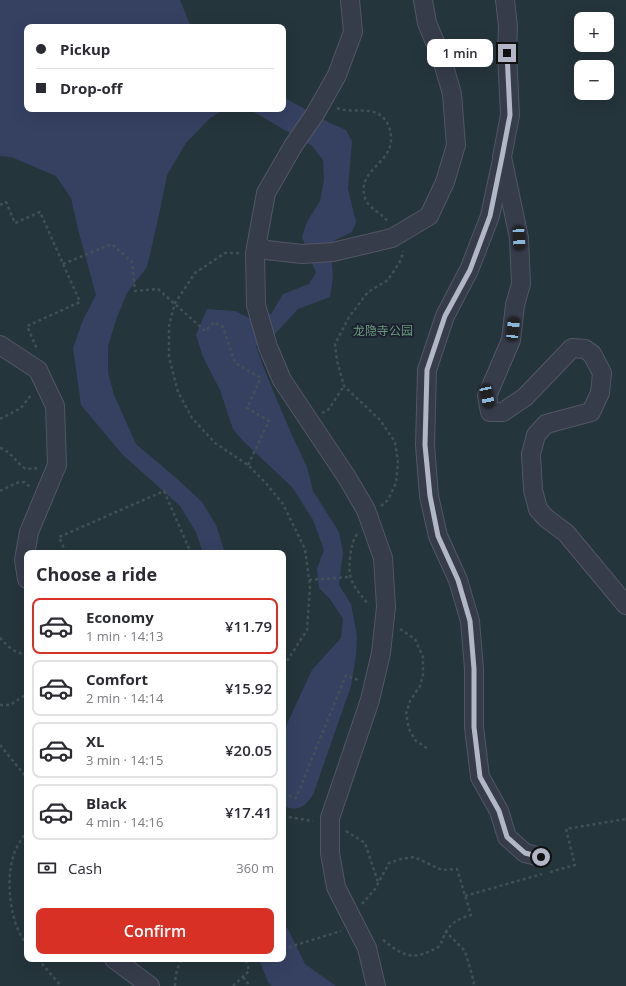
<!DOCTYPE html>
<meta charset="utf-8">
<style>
:root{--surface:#fff;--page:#f2f2f3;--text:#2b2b33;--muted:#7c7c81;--line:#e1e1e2;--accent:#d93025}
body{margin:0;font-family:"Open Sans","Noto Sans SC",sans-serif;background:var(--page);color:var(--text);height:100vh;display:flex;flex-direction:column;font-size:15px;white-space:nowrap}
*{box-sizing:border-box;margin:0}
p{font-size:13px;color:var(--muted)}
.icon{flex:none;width:22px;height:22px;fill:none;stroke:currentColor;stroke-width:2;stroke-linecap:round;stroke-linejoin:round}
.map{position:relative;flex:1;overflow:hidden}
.sheet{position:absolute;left:24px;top:550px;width:262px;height:412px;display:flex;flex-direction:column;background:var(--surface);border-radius:8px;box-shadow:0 4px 16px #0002}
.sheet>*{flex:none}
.top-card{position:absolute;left:24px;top:24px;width:262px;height:88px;border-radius:8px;box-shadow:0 4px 16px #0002;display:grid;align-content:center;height:88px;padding:0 12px;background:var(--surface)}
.fabs{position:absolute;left:574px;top:12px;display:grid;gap:8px}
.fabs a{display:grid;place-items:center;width:40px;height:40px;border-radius:8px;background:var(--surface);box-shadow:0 4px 16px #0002;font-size:20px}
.end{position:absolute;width:18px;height:18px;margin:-9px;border:5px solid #b2b6c7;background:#111;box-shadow:0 0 0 2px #111}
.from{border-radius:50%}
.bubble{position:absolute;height:28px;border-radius:8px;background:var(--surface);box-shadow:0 4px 16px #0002;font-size:13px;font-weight:600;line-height:28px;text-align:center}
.car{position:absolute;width:12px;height:24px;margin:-12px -6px;border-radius:5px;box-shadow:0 0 3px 1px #0007;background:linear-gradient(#222 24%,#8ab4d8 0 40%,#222 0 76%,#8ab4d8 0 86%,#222 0)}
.top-card b{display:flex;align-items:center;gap:14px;height:38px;font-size:15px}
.top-card b+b{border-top:1px solid var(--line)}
.top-card i{width:10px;height:10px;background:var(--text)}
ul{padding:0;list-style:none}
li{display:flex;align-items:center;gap:12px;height:56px;margin:0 8px 6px;padding:0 4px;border:2px solid var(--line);border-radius:8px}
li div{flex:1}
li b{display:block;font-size:15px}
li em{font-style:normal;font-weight:600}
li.active{border-color:var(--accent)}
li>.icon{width:36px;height:36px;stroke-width:1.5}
h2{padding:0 12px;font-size:18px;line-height:48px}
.pay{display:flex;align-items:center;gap:10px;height:44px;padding:0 12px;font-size:15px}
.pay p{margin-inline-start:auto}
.button{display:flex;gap:8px;margin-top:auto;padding:8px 12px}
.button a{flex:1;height:46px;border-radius:8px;background:var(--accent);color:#fff;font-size:16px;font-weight:600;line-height:46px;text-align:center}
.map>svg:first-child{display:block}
</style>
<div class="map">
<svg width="626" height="986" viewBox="0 0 626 986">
<rect width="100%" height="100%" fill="#23293b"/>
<path fill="#25353c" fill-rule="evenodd" d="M0,0h626v986h-626zM581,19h26v26h-26zM27,27h256v82h-256zM581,67h26v26h-26zM27,553h256v406h-256z"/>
<g fill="#364162">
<path d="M0,0h180l11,27h-164v82h197l-15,10 -23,24 -19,32 -7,35 -13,57 -20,26 -10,24 -9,29v27l6,22 22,49 39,33 27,25 14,23 9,28h-22l-7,-21 -16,-26 -57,-51 -42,-50 -8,-57 10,-28 13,-25 -18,-66 -7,-31 -15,-22 -45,-19 -11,-1z"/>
<path d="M283,97l47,26 16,7 6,11 -4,48 8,33 -4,10 -17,8 -5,6 3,30 -3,21 -32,12 -23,25 -19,12 10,28 25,59 16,34 6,24 26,41 4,20 -4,33 12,19 6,32 -1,19 -5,31 -38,109c-9,12 -14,17 -30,11v-79l3,-1 26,-56 29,-32 2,-19 -13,-20 -11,-11 -2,-19 7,-19 -11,-30 -21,-33 -49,-46 -10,-12 -13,-39 -17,-33 -7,-22 11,-26 28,2 16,8 20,-5 12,-20 26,-10 7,-11 -14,-36 5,-15 13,-21 4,-22 -1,-19 -11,-14 -63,-37h34z"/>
<path d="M283,925l5,4 17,35 31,22h-64l-4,-4 -9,-23h24z"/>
</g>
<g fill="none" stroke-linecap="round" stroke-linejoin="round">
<defs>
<g id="minor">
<path d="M350,0l3,32 -16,43 -22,39 -22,32 -27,47 -11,60 1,52 12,42 14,33 66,99 18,31 17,48 3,49 -5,46 -11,47 -40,118v35l6,34 31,61 9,38"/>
<path d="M505,0l3,26 -1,27 3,62 -8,42 17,81 2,46 -6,21 -4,35 -24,56 3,16h13l22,-15 47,-49 13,1 7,5 10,19 -2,20 -9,19 -45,12 -10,11 -5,19 2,36 5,19 8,9 20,15 60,72"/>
<path d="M501,164l-11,52 -21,54 -24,46 -18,54 -2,75 4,51 9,40 20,44 12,41 4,48v58l6,50 19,34 8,26 18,16 16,4"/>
<path d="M258,245l8,5 36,4 31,-2 59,-14 37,-22 16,-34 11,-37 -4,-51 -10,-35 -15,-36 -4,-23"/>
<path d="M0,345l38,25 17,36 2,59 -28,67 -5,28 3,19"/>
<path d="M114,959l36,27"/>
</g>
</defs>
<use href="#minor" stroke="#525666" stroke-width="20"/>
<g stroke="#405156" stroke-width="2.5" stroke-dasharray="3 3" stroke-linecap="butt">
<path d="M337,108c13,5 28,0 40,5 14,7 18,28 10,40 -8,14 -29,23 -22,45 4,11 17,15 23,24"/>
<path d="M0,205l6,-3 9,21 25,-11 40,90 -53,24 10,23"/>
<path d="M239,253h-14l-30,20 -20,30 -6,23v31l9,35 14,26 23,25 33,22 16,16 19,23 22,45 5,38 -3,43 -24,37"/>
<path d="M63,264l49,-20 20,18 3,29 23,-2 47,42 9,-9 9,5 12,36 28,16"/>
<path d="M322,413l6,-3 16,-24"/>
<path d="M0,419l21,-11 10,-13"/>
<path d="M0,448c12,4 15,14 26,21l13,-1"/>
<path d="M248,465l21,-44 -22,-13 14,-30"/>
<path d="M0,491l16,-8 8,-1 6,5"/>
<path d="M381,506l7,-6 8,-17 2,-20 -3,-21 -15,-22 -36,-34 -7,-25 -2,-17 14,-27 19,-25 20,-12 13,-20 2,-9"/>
<path d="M357,534c-5,8 -6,15 -7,24 -3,23 5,30 19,47"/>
<path d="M66,553l-7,-16 105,-46 27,62"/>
<path d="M309,580l40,-3"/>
<path d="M400,629l15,10 8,18v18l-3,11 -10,15 -4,13 3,15 6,11 13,9"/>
<path d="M0,638c7,7 16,18 27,15"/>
<path d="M0,705h10l17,-11"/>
<path d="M0,745l27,33"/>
<path d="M283,794l13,4 50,-123 12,5"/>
<path d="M283,816l30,5"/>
<path d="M27,830c-6,10 -13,20 -15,31 -6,25 -1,65 15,84"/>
<path d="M346,831l19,12 13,39"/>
<path d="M550,872l25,-7 -9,-36 60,-10"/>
<path d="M465,896l77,-22"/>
<path d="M362,904l13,-15 14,-26 12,-4 13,-2 28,13 15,-1 14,46c-20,6 -24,12 -31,31 -26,15 -35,12 -58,-7"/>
<path d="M445,931l20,20 9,31 -1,4"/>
<path d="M283,949l58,-18"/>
<path d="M38,959l23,27"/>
<path d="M246,961l8,-2"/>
<path d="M243,977l7,9"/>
<path d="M175,986c0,-9 2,-21 8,-27"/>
<path d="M233,986l16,-15 -3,-12"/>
</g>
<use href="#minor" stroke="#373c4b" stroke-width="18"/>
</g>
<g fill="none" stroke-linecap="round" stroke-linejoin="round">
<path stroke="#b2b6c7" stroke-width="5" d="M507,53l3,62 -8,42 -12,59 -20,54 -25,46 -18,54 -2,75 5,51 8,40 20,44 12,41 4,48v58l6,50 19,34 8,26 18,16 16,4"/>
</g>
<g text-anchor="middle" stroke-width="4" stroke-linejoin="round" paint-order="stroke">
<g font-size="12" fill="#69987c" stroke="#1c2130">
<text x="383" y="335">龙隐寺公园</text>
</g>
</g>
</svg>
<div class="fabs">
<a>+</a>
<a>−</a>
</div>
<i class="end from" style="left:541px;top:857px"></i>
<i class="end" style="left:507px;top:53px"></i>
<div class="bubble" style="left:427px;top:39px;width:66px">1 min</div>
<i class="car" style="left:519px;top:238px;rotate:177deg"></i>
<i class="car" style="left:513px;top:329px;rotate:6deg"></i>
<i class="car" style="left:487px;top:396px;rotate:168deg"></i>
<div class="top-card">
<b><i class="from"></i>Pickup</b>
<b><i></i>Drop-off</b>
</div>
<section class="sheet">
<h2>Choose a ride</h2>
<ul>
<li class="active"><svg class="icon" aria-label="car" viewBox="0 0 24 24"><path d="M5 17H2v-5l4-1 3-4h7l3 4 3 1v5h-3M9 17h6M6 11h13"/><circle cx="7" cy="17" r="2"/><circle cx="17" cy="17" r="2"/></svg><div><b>Economy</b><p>1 min · 14:13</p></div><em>¥11.79</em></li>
<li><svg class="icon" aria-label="car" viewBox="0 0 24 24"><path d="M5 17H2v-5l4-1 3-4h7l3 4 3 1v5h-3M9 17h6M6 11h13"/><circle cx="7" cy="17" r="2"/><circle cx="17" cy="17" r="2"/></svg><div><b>Comfort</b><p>2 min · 14:14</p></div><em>¥15.92</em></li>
<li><svg class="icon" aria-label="car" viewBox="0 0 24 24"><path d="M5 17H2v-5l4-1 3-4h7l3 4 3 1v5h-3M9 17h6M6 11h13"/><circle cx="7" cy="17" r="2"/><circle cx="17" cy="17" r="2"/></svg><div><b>XL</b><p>3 min · 14:15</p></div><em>¥20.05</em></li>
<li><svg class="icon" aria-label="car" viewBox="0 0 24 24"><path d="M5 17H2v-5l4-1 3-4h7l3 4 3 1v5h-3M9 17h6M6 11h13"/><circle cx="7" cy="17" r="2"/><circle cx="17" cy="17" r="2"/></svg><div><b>Black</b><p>4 min · 14:16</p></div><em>¥17.41</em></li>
</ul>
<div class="pay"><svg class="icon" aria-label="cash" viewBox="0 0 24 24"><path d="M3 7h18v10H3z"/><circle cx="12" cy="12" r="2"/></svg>Cash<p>360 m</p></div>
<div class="button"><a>Confirm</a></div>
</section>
</div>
